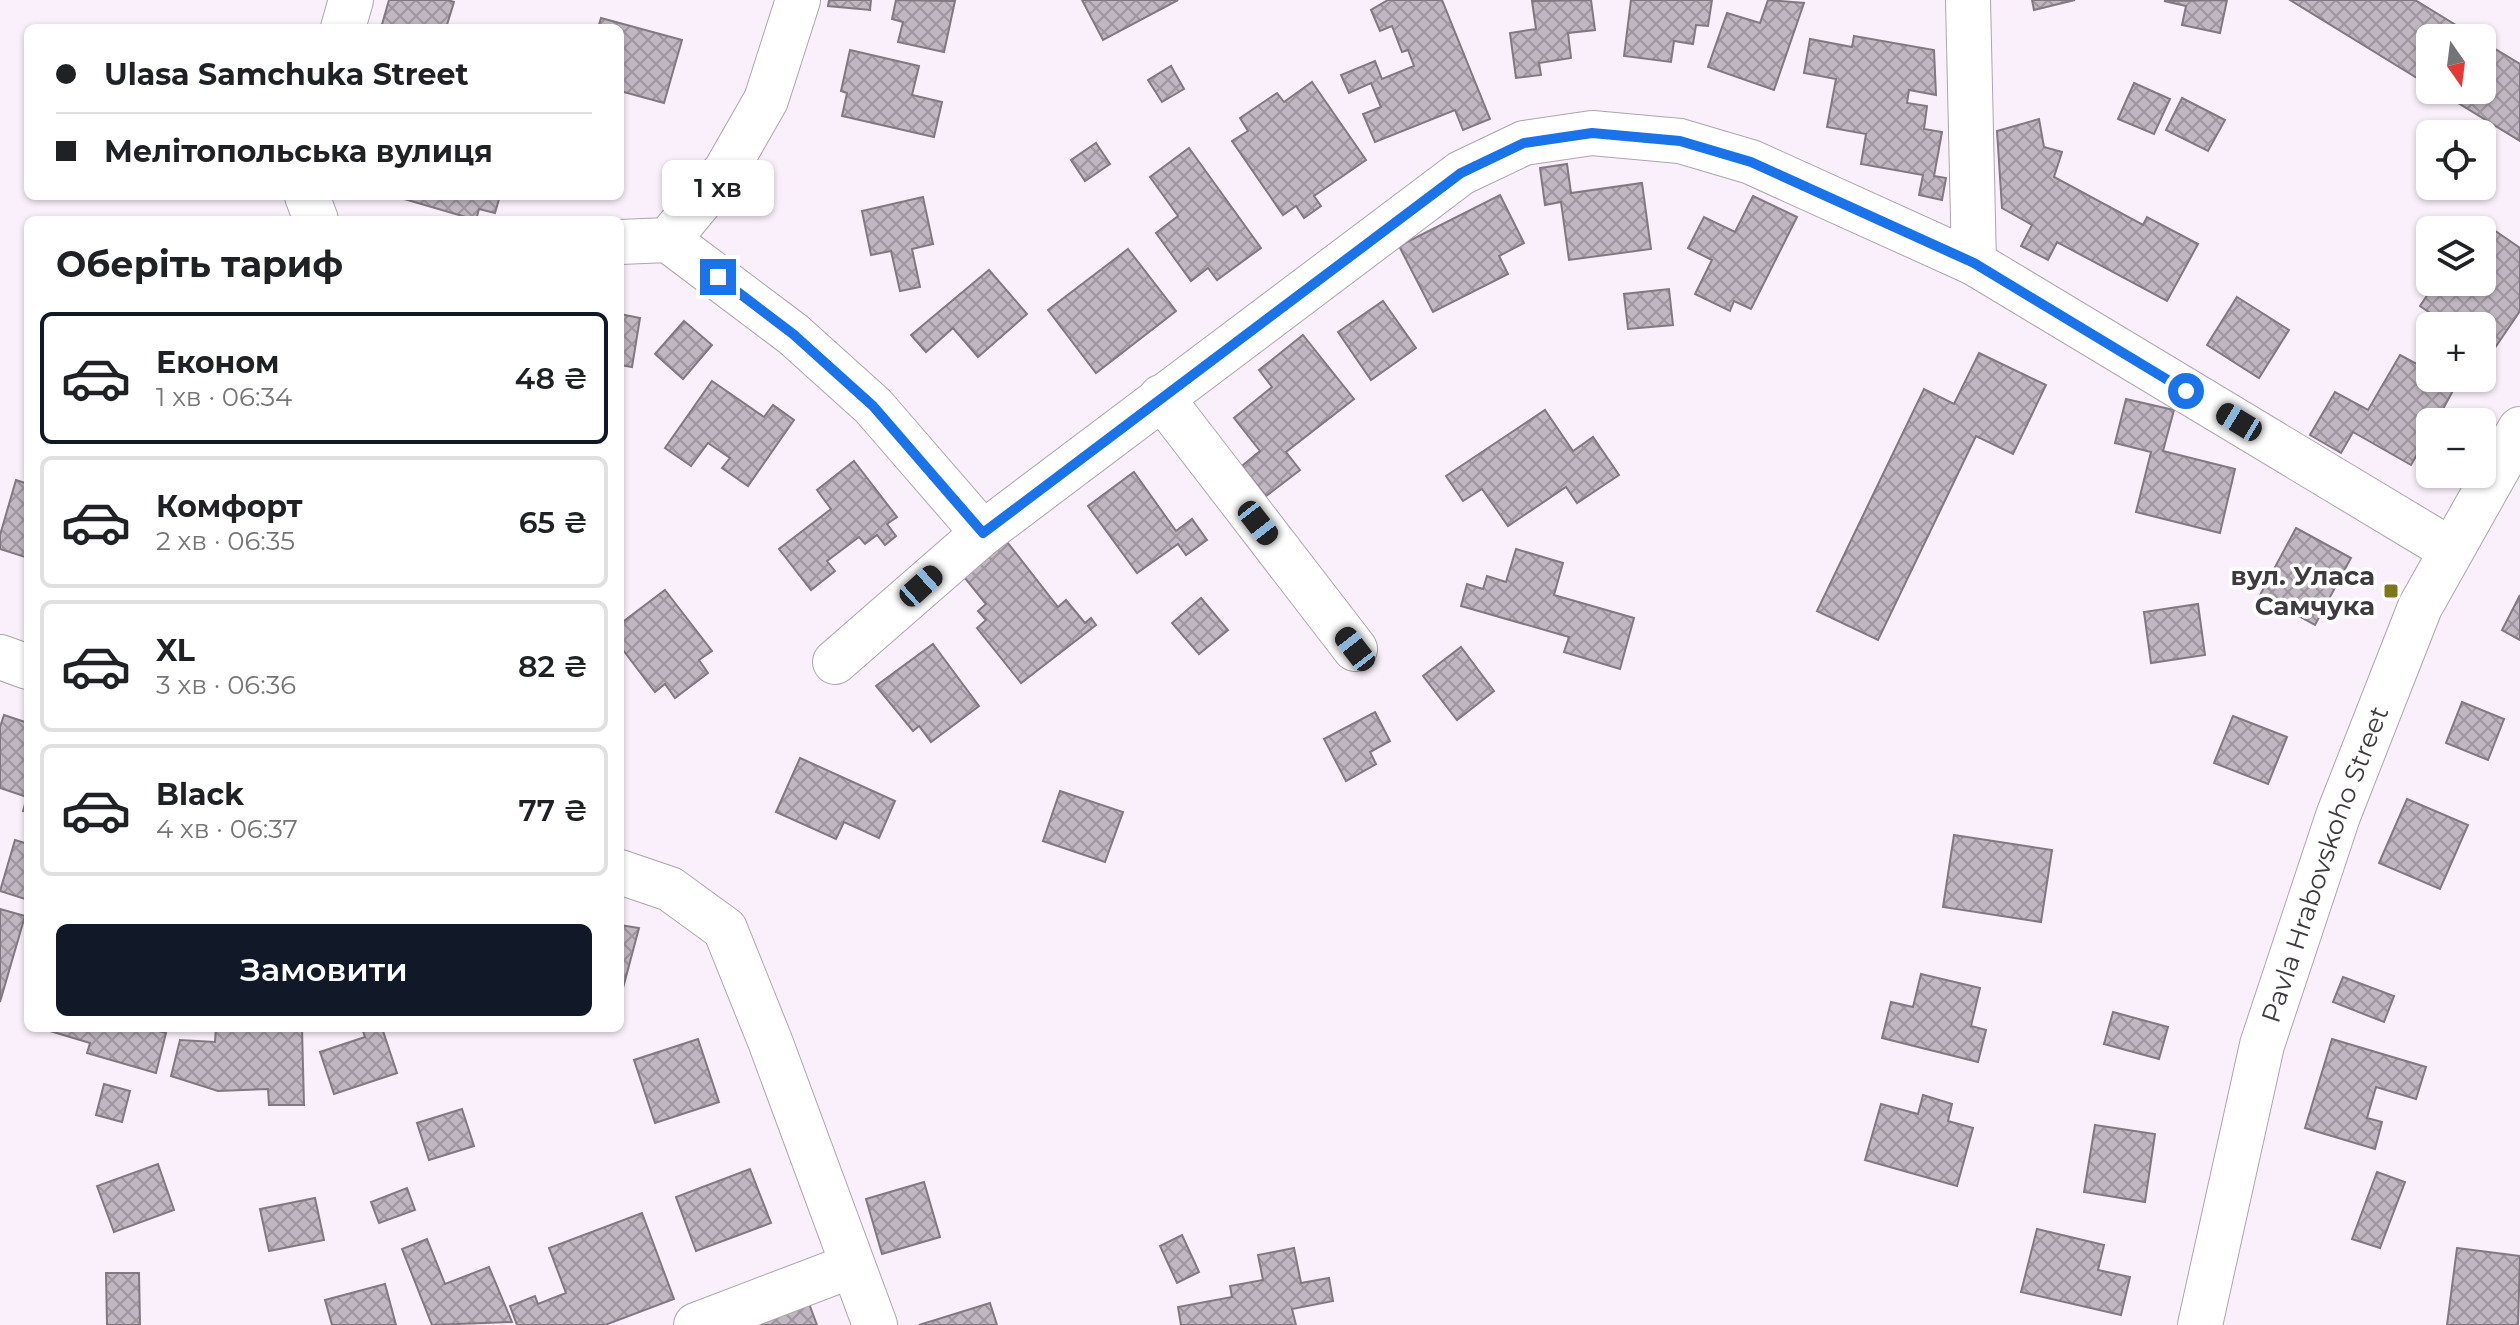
<!DOCTYPE html>
<html lang="uk">
<meta charset="utf-8">
<style>
:root{--surface:#fff;--page:#f6f6f6;--text:#202124;--muted:#757577;--line:#e0e0e0;--accent:#111827}
body{margin:0;font-family:Montserrat,sans-serif;background:var(--page);color:var(--text);height:100vh;display:flex;flex-direction:column;font-size:30px;white-space:nowrap}
*{box-sizing:border-box;margin:0}
p{font-size:26px;color:var(--muted)}
.icon{flex:none;width:44px;height:44px;fill:none;stroke:currentColor;stroke-width:2;stroke-linecap:round;stroke-linejoin:round}
.map{position:relative;flex:1;overflow:hidden}
.side{position:absolute;left:24px;top:216px;width:600px;height:816px;display:flex;flex-direction:column;background:var(--surface);border-radius:12px;box-shadow:0 2px 6px #0004}
.side>*{flex:none}
.top-card{position:absolute;left:24px;top:24px;width:600px;height:176px;border-radius:12px;box-shadow:0 2px 6px #0004;display:grid;align-content:center;height:176px;padding:0 32px;background:var(--surface)}
.needle{width:52px;rotate:166deg}
.controls{position:absolute;left:2416px;top:24px;display:grid;gap:16px}
.controls a{display:grid;place-items:center;width:80px;height:80px;border-radius:12px;background:var(--surface);box-shadow:0 2px 6px #0004;font-size:40px}
.end{position:absolute;width:36px;height:36px;margin:-18px;border:10px solid #1a73e8;background:#fff;box-shadow:0 0 0 4px #fff}
.from{border-radius:50%}
.bubble{position:absolute;height:56px;border-radius:12px;background:var(--surface);box-shadow:0 2px 6px #0004;font-size:26px;font-weight:600;line-height:56px;text-align:center}
.car{position:absolute;width:24px;height:48px;margin:-24px -12px;border-radius:10px;box-shadow:0 0 6px 2px #0007;background:linear-gradient(#222 24%,#8ab4d8 0 40%,#222 0 76%,#8ab4d8 0 86%,#222 0)}
.top-card b{display:flex;align-items:center;gap:28px;height:76px;font-size:30px}
.top-card b+b{border-top:2px solid var(--line)}
.top-card i{width:20px;height:20px;background:var(--text)}
ul{padding:0;list-style:none}
li{display:flex;align-items:center;gap:24px;height:132px;margin:0 16px 12px;padding:0 16px;border:4px solid var(--line);border-radius:12px}
li div{flex:1}
li b{display:block;font-size:30px}
li em{font-style:normal;font-weight:600}
li.on{border-color:var(--accent)}
li>.icon{width:72px;height:72px;stroke-width:1.5}
h2{padding:0 32px;font-size:36px;line-height:96px}
.cta{display:flex;gap:16px;margin-top:auto;padding:16px 32px}
.cta a{flex:1;height:92px;border-radius:12px;background:var(--accent);color:#fff;font-size:32px;font-weight:600;line-height:92px;text-align:center}
.map>svg:first-child{display:block}
</style>
<div class="map">
<svg width="2520" height="1325" viewBox="0 0 2520 1325">
<defs>
<pattern id="building-cross-hatch" width="8" height="8" patternUnits="userSpaceOnUse" patternTransform="scale(2)"><rect width="8" height="8" fill="#c1b7c2"/><path d="M0 0l8 8M0 8l8-8" fill="none" stroke="#9e969f"/></pattern>
</defs>
<rect width="100%" height="100%" fill="#faf0fb"/>
<g fill="url(#building-cross-hatch)" stroke="#817882" stroke-width="2">
<path d="M389,0h59l6,2 -8,26h-65z"/>
<path d="M829,0h42l-1,10 -42,-4z"/>
<path d="M896,0l59,1 -11,51 -46,-10 5,-20 -11,-3z"/>
<path d="M1082,0h96l-75,40z"/>
<path d="M1388,0h54l48,119 -27,11 -8,-20 -80,32 -12,-28 18,-7 -10,-24 -22,10 -8,-18 34,-14 7,18 32,-13 -6,-16 -6,2 -10,-26 -12,5 -9,-21z"/>
<path d="M1591,0l4,30 -27,3 3,25 -32,5 2,12 -25,3 -6,-45 26,-4 -4,-28z"/>
<path d="M1631,0h81l-4,26 -12,-1 -3,19 -19,-3 -3,21 -47,-6z"/>
<path d="M1768,0l36,3 -30,87 -66,-23 19,-54 33,10z"/>
<path d="M2032,0h43l-41,10z"/>
<path d="M2227,0l-7,33 -38,-8 4,-19 -22,-5z"/>
<path d="M2290,0h125l62,38h-47v48z"/>
<path d="M601,18l81,22 -18,63 -44,-12v-63h-22z"/>
<path d="M1854,36l80,14 2,45 -27,-5 -2,13 20,3 -3,23 18,3 -8,44 12,2 -4,22 -23,-5 4,-20 -62,-11 5,-30 -39,-7 9,-48 -32,-6 6,-34 42,8z"/>
<path d="M2482,41l38,23v77l-83,-51h45z"/>
<path d="M850,50l69,16 -7,29 30,7 -8,35 -92,-21 5,-23 -6,-2z"/>
<path d="M1171,66l13,23 -22,13 -14,-22z"/>
<path d="M1312,82l54,78 -52,36 7,10 -17,12 -8,-12 -13,9 -51,-74 16,-10 -8,-13 37,-25 7,9z"/>
<path d="M2134,83l36,16 -16,35 -36,-15z"/>
<path d="M2182,98l43,22 -17,31 -42,-21z"/>
<path d="M2039,119l5,28 18,5 -8,25 89,48 4,-8 51,27 -31,57 -110,-59 -9,18 -27,-14 11,-21 -30,-17 -5,-77z"/>
<path d="M1096,143l14,21 -25,17 -14,-21z"/>
<path d="M1189,148l72,100 -44,32 -9,-12 -17,13 -35,-48 22,-17 -28,-39z"/>
<path d="M1567,164l4,29 71,-10 9,66 -82,11 -8,-58 -16,3 -5,-37z"/>
<path d="M1500,195l24,48 -25,13 9,18 -75,38 -34,-66z"/>
<path d="M394,196h111l-6,3 -4,14 -16,-4 -3,11z"/>
<path d="M1753,196l44,21 -46,92 -17,-8 -4,10 -35,-17 17,-34 -24,-12 16,-31 31,15z"/>
<path d="M923,197l10,47 -21,5 8,38 -20,4 -9,-40 -20,4 -9,-44z"/>
<path d="M2494,230l26,18v63l-30,44 -8,-6v-23h-33l-29,-20 16,-24h46v-34z"/>
<path d="M1128,249l48,62 -80,62 -48,-63z"/>
<path d="M989,270l38,44 -49,43 -25,-29 -27,24 -15,-17z"/>
<path d="M1669,289l4,36 -45,4 -4,-35z"/>
<path d="M2237,297l52,33 -30,48 -52,-33z"/>
<path d="M1383,301l33,47 -45,32 -33,-48z"/>
<path d="M620,314l20,4 -8,49 -12,-2z"/>
<path d="M684,321l28,24 -29,34 -28,-25z"/>
<path d="M1303,335l51,64 -68,53 14,18 -34,26 -24,-30 18,-15 -26,-33 38,-31 -13,-17z"/>
<path d="M1979,353l67,32 -33,69 -37,-18 -98,204 -61,-29 107,-222 30,15z"/>
<path d="M2400,355l30,16v7h13l13,7 -20,37h-6v10l-19,33 -58,-33 -12,21 -31,-18 25,-43 33,18z"/>
<path d="M712,381l52,36 9,-12 21,15 -46,66 -26,-18 8,-10 -22,-15 -17,23 -26,-18z"/>
<path d="M2126,399l48,11 -11,41 72,18 -15,64 -84,-21 15,-60 -36,-9z"/>
<path d="M1545,410l28,41 20,-14 26,38 -42,28 -11,-16 -58,39 -26,-37 -19,12 -17,-25z"/>
<path d="M854,461l43,56 -10,7 9,12 -11,9 -8,-10 -12,9 -6,-7 -32,24 8,10 -24,19 -32,-41 52,-40 -14,-19z"/>
<path d="M1134,472l42,59 16,-12 15,21 -21,15 -8,-11 -41,29 -49,-67z"/>
<path d="M16,480l12,4v74l-28,-9v-14z"/>
<path d="M2296,528l55,30 -36,67 -55,-30z"/>
<path d="M1004,538l54,69 8,-7 19,23 6,-5 5,7 -75,58 -44,-55 9,-8 -8,-9 8,-7 -26,-32z"/>
<path d="M1516,549l47,14 -9,32 80,23 -14,51 -56,-17 5,-15 -108,-31 6,-22 16,5 4,-13 19,6z"/>
<path d="M665,590l47,61 -13,9 9,13 -33,25 -10,-14 -10,8 -35,-46v-22z"/>
<path d="M2520,595v45l-18,-10z"/>
<path d="M1201,598l27,32 -29,24 -27,-31z"/>
<path d="M2198,604l7,51 -54,8 -7,-51z"/>
<path d="M933,644l46,62 -48,36 -12,-16 -6,5 -37,-45z"/>
<path d="M1461,647l33,44 -37,29 -34,-44z"/>
<path d="M2462,702l42,17 -16,41 -42,-17z"/>
<path d="M1375,712l15,29 -20,11 6,12 -30,17 -22,-42z"/>
<path d="M4,715l24,8v89l-5,-1 4,-14 -27,-9v-61z"/>
<path d="M2233,716l54,21 -19,47 -54,-21z"/>
<path d="M800,758l95,43 -16,37 -35,-16 -8,17 -60,-27z"/>
<path d="M1060,791l63,21 -18,50 -62,-21z"/>
<path d="M2407,799l61,26 -28,64 -61,-26z"/>
<path d="M1954,835l98,15 -11,72 -98,-15z"/>
<path d="M15,840l13,4v56l-28,-9z"/>
<path d="M0,909l25,7 -25,86z"/>
<path d="M620,925l19,3 -16,60 -3,-1z"/>
<path d="M1921,974l59,14 -9,38 15,4 -8,32 -96,-24 9,-36 22,5z"/>
<path d="M2343,977l51,19 -10,26 -51,-20z"/>
<path d="M2113,1012l55,15 -9,32 -55,-15z"/>
<path d="M40,1028h107l19,5 -10,40 -69,-20 3,-10z"/>
<path d="M216,1028h86l2,77h-35l-1,-16 -50,2 -47,-15 9,-36 35,2z"/>
<path d="M362,1028h20l15,45 -63,21 -14,-42 45,-15z"/>
<path d="M698,1039l21,63 -64,21 -21,-63z"/>
<path d="M2332,1039l94,28 -10,32 -40,-12 -9,31 15,4 -7,27 -70,-21z"/>
<path d="M104,1084l26,7 -8,31 -26,-7z"/>
<path d="M1923,1095l29,9 -4,17 25,7 -16,58 -92,-26 16,-56 37,10z"/>
<path d="M462,1109l12,37 -45,14 -12,-37z"/>
<path d="M2095,1125l60,9 -10,68 -61,-10z"/>
<path d="M158,1164l16,46 -60,22 -17,-46z"/>
<path d="M750,1169l21,54 -75,28 -20,-54z"/>
<path d="M2377,1172l28,10 -25,66 -28,-9z"/>
<path d="M924,1182l16,55 -58,17 -16,-55z"/>
<path d="M407,1188l8,22 -36,13 -8,-21z"/>
<path d="M315,1198l9,42 -55,11 -9,-42z"/>
<path d="M642,1213l32,86 -69,26h-88l-7,-19 25,-10 3,8 28,-11 -17,-45z"/>
<path d="M2037,1229l67,16 -6,25 32,7 -9,38 -100,-23z"/>
<path d="M1182,1235l17,37 -22,11 -17,-37z"/>
<path d="M427,1239l18,45 44,-17 23,55 -80,3 -30,-76z"/>
<path d="M1294,1248l7,35 28,-5 4,23 -41,8 4,16h-115l-3,-18 54,-10 -2,-11 33,-6 -5,-25z"/>
<path d="M2457,1248l63,8 -2,69h-71z"/>
<path d="M106,1273h33l1,52h-33z"/>
<path d="M385,1284l11,41h-64l-7,-25z"/>
<path d="M808,1301l9,24h-74z"/>
<path d="M990,1303l7,22h-78z"/>
</g>
<g fill="none" stroke-linecap="round" stroke-linejoin="round">
<defs>
<g id="street">
<path d="M1968,0l6,263"/>
<path d="M343,28l8,-28"/>
<path d="M307,196l9,24"/>
<path d="M668,240l58,-70 40,-70 32,-100"/>
<path d="M620,242l48,-2 125,94 80,72 110,127"/>
<path d="M1161,397l194,252"/>
<path d="M0,657l28,10"/>
<path d="M835,662l148,-129 478,-360 63,-30 68,-10 88,8 71,21 223,101 477,287"/>
<path d="M620,872l50,17 55,40 45,112 105,284"/>
<path d="M696,1325l155,-59"/>
<path id="s1" d="M2200,1325l62,-280 76,-229 82,-209 100,-178"/>
</g>
</defs>
<use href="#street" stroke="#ada4ae" stroke-width="46"/>
<use href="#street" stroke="#fff" stroke-width="44"/>
</g>
<g fill="none" stroke-linecap="round" stroke-linejoin="round">
<path stroke="#1a73e8" stroke-width="10" d="M718,277l75,57 80,72 110,127 478,-360 63,-30 68,-10 88,8 71,21 223,101 212,128"/>
</g>
<rect fill="#7d781d" stroke="#fff" stroke-width="3" x="2383" y="583" width="16" height="16" rx="4"/>
<g text-anchor="middle" stroke-width="7" stroke-linejoin="round" paint-order="stroke">
<g font-size="26" font-weight="bold" fill="#3e3a3f" stroke="#fff" text-anchor="end">
<text x="2375" y="585">вул. Уласа<tspan x="2375" dy="30">Самчука</tspan></text>
</g>
<g font-size="26" fill="#3e3a3f" stroke="#fff">
<text dy="9" stroke="none"><textPath href="#s1" startOffset="478">Pavla Hrabovskoho Street</textPath></text>
</g>
</g>
</svg>
<div class="controls">
<a><svg class="needle" viewBox="-14 -14 28 28"><path d="M0-13l5 13h-10z" fill="#e53935"/><path d="M0 13l5-13h-10z" fill="#757577"/></svg></a>
<a><svg class="icon" aria-label="locate" viewBox="0 0 24 24"><circle cx="12" cy="12" r="6"/><path d="M12 2v4M12 18v4M2 12h4M18 12h4"/></svg></a>
<a><svg class="icon" aria-label="layers" viewBox="0 0 24 24"><path d="M12 4l9 5-9 5-9-5zM3 14l9 5 9-5"/></svg></a>
<a>+</a>
<a>−</a>
</div>
<i class="end from" style="left:2186px;top:391px"></i>
<i class="end" style="left:718px;top:277px"></i>
<div class="bubble" style="left:662px;top:160px;width:112px">1 хв</div>
<i class="car" style="left:2239px;top:422px;rotate:301deg"></i>
<i class="car" style="left:1258px;top:523px;rotate:142deg"></i>
<i class="car" style="left:921px;top:586px;rotate:48deg"></i>
<i class="car" style="left:1355px;top:649px;rotate:322deg"></i>
<div class="top-card">
<b><i class="from"></i>Ulasa Samchuka Street</b>
<b><i></i>Мелітопольська вулиця</b>
</div>
<section class="side">
<h2>Оберіть тариф</h2>
<ul>
<li class="on"><svg class="icon" aria-label="car" viewBox="0 0 24 24"><path d="M5 17H2v-5l4-1 3-4h7l3 4 3 1v5h-3M9 17h6M6 11h13"/><circle cx="7" cy="17" r="2"/><circle cx="17" cy="17" r="2"/></svg><div><b>Економ</b><p>1 хв · 06:34</p></div><em>48 ₴</em></li>
<li><svg class="icon" aria-label="car" viewBox="0 0 24 24"><path d="M5 17H2v-5l4-1 3-4h7l3 4 3 1v5h-3M9 17h6M6 11h13"/><circle cx="7" cy="17" r="2"/><circle cx="17" cy="17" r="2"/></svg><div><b>Комфорт</b><p>2 хв · 06:35</p></div><em>65 ₴</em></li>
<li><svg class="icon" aria-label="car" viewBox="0 0 24 24"><path d="M5 17H2v-5l4-1 3-4h7l3 4 3 1v5h-3M9 17h6M6 11h13"/><circle cx="7" cy="17" r="2"/><circle cx="17" cy="17" r="2"/></svg><div><b>XL</b><p>3 хв · 06:36</p></div><em>82 ₴</em></li>
<li><svg class="icon" aria-label="car" viewBox="0 0 24 24"><path d="M5 17H2v-5l4-1 3-4h7l3 4 3 1v5h-3M9 17h6M6 11h13"/><circle cx="7" cy="17" r="2"/><circle cx="17" cy="17" r="2"/></svg><div><b>Black</b><p>4 хв · 06:37</p></div><em>77 ₴</em></li>
</ul>
<div class="cta"><a>Замовити</a></div>
</section>
</div>
